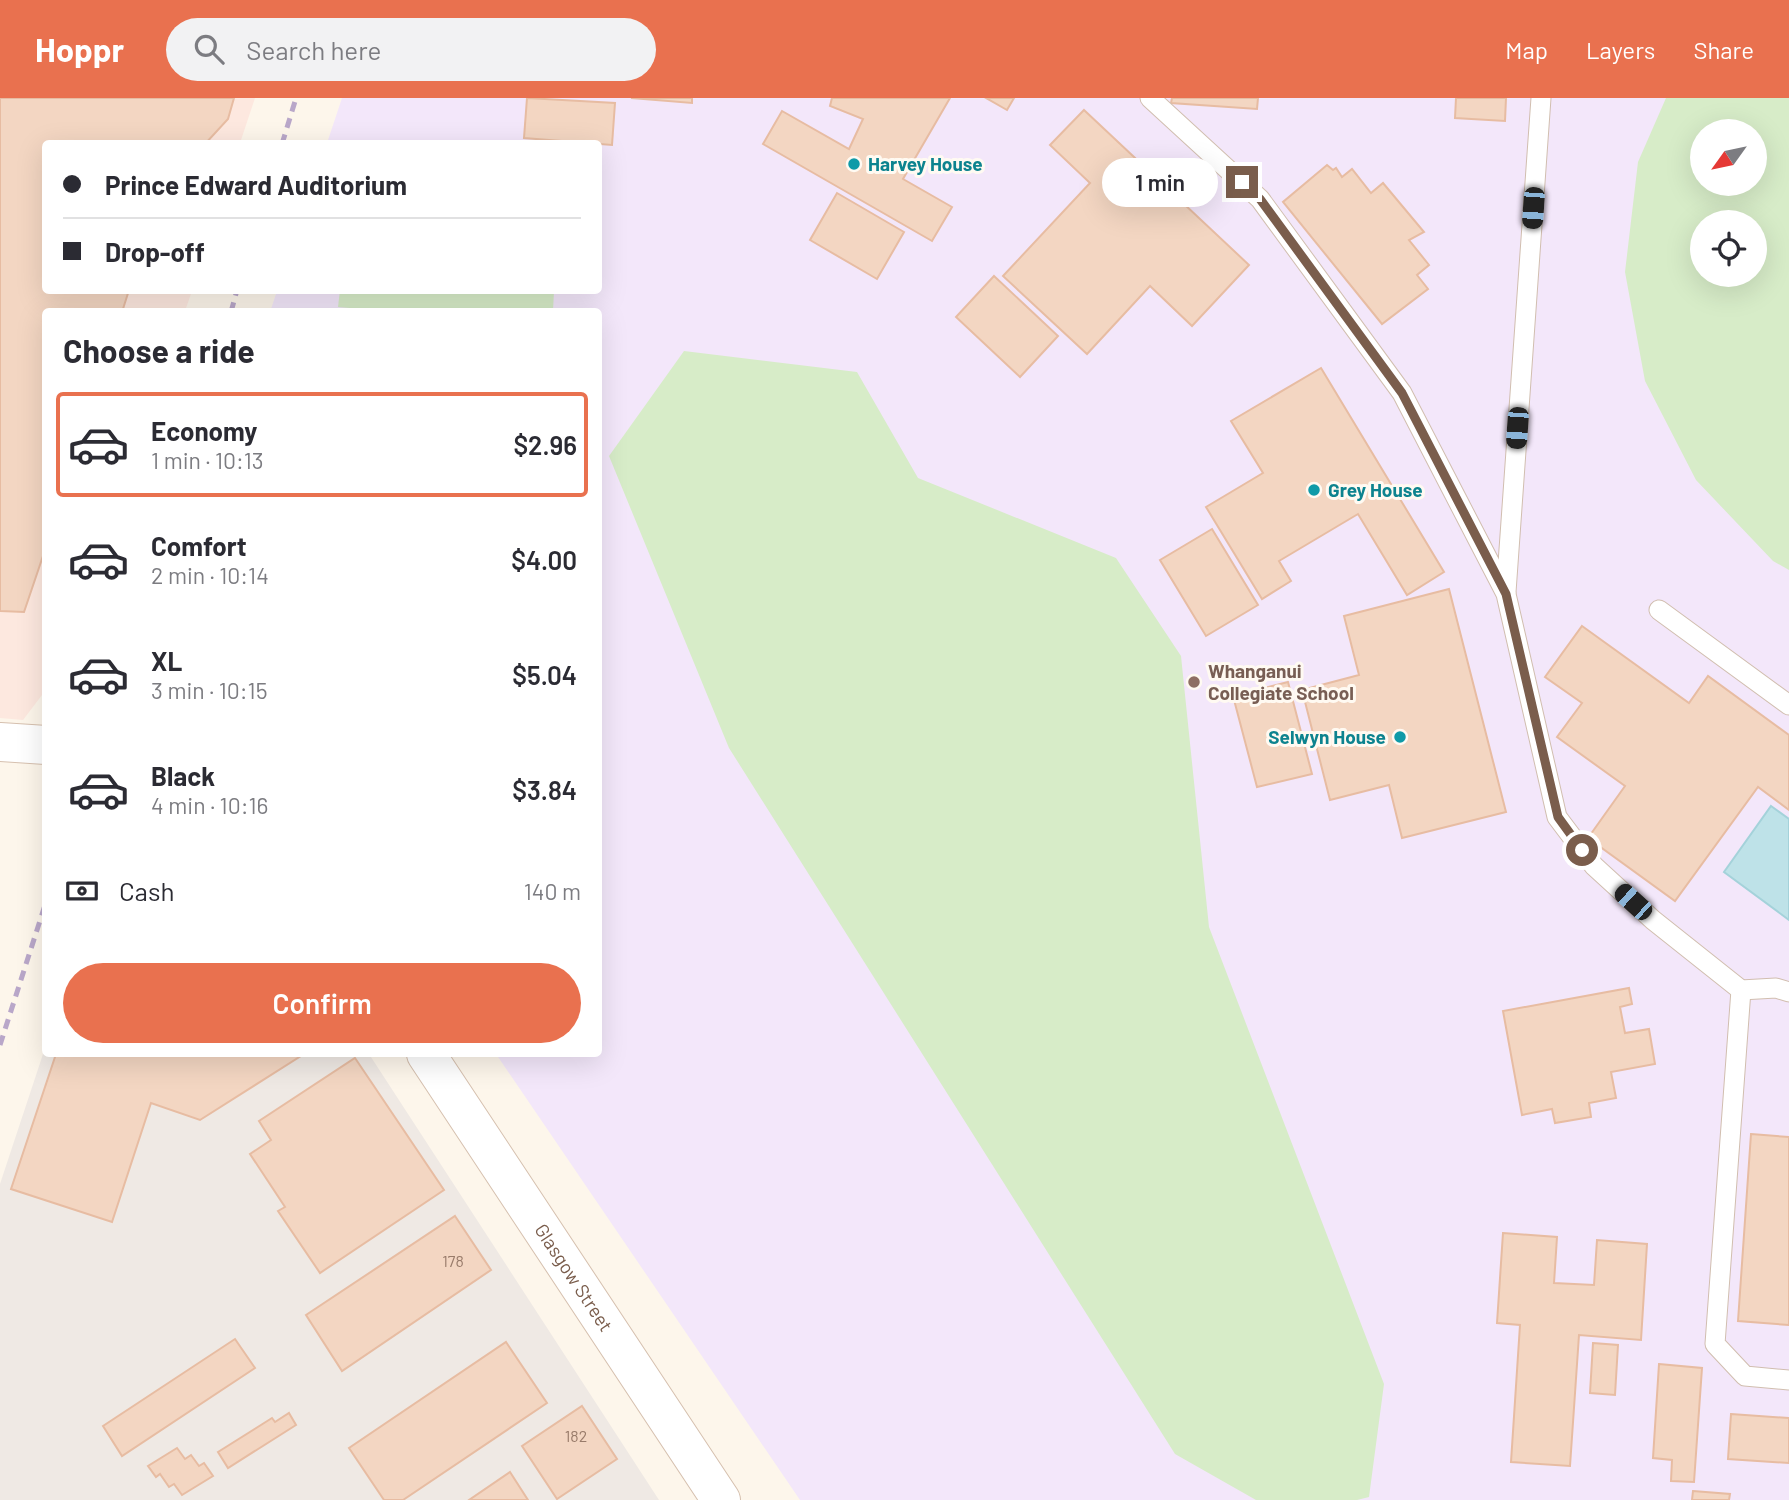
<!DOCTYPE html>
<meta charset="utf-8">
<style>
:root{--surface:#fff;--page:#f2f2f3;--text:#2b2b33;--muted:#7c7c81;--line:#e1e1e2;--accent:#e9714f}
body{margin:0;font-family:Barlow,sans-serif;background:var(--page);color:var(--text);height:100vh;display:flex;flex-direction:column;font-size:26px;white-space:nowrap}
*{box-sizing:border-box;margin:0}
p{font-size:23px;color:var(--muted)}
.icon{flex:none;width:38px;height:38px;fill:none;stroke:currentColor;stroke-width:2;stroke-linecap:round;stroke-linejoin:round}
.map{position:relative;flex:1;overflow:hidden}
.details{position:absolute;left:42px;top:210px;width:560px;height:749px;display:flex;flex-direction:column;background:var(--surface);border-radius:7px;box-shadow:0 7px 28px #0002}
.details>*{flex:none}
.hud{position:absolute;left:42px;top:42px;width:560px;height:154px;border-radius:7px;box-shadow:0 7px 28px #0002;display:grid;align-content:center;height:154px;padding:0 21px;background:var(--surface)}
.needle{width:46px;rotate:237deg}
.tools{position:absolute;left:1690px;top:21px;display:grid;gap:14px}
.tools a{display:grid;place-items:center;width:77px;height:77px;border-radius:50%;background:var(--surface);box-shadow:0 7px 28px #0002;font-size:35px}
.end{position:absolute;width:32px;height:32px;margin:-16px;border:9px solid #7a5d4c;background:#fff;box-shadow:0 0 0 4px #fff}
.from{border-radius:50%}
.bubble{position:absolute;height:49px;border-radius:24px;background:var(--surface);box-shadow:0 7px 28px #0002;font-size:23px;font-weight:600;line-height:49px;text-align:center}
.car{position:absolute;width:21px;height:42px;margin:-21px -10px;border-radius:9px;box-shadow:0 0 5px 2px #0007;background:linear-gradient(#222 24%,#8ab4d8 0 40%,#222 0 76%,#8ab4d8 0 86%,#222 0)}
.hud b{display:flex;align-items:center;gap:24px;height:66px;font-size:26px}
.hud b+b{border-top:2px solid var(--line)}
.hud i{width:18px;height:18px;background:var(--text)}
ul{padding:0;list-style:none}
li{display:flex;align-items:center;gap:21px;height:105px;margin:0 14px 10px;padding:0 7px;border:4px solid transparent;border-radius:7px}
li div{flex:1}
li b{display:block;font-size:26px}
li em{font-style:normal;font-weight:600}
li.on{border-color:var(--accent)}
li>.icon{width:63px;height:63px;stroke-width:1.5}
h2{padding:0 21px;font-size:32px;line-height:84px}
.pay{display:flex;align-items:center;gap:18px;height:77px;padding:0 21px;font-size:26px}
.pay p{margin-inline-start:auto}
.primary-button{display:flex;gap:14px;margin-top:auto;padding:14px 21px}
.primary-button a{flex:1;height:80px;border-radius:42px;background:var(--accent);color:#fff;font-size:28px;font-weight:600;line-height:80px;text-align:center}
header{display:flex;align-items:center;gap:42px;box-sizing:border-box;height:98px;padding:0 35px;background:var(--accent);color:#fff}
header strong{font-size:33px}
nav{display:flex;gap:38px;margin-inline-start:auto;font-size:24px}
.search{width:490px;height:63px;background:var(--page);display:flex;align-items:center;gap:18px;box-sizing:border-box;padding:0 24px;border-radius:38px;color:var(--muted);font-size:26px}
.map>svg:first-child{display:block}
</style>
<header>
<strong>Hoppr</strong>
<div class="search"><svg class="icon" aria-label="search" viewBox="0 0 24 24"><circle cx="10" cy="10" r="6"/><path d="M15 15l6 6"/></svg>Search here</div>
<nav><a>Map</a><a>Layers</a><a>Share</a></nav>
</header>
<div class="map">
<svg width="1789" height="1402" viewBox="0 0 1789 1402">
<rect width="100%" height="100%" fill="#fdf6eb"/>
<path fill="#fde8df" d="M0,0h255l-15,45 -194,1v146l146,1 -7,20 -139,1 -1,379 -22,29 -23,-2z"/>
<path fill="#efe9e4" d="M45,950l1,6h323l290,446h-659v-316z"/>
<path fill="#f3e7fa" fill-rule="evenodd" d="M342,0h1447v1402h-989l-304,-446h102v-742h-328l7,-21 321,-1v-146l-271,-1zM1703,33h52v53h-52zM1703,124h52v53h-52z"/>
<g fill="#d7ecc8" fill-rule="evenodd">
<path d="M1666,0h123v472l-16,-9 -77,-81 -51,-99 -20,-109 13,-110zM1755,33v53h-52v-53zM1703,124h52v53h-52z"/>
<path d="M340,192h214v1l-1,20 -158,1 -57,-5z"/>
<path d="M684,253l173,21 61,106 198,80 65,98 28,271 175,457 -15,113 -12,3h-101l-81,-46 -446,-706 -120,-292z"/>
</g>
<path fill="#bee2e8" stroke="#a4d2da" stroke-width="2" d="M1771,708l18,13v101l-65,-48z"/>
<g fill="#f3d6c2" stroke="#e7bca2" stroke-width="2">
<path d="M0,0h234l-6,21 -23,25h-159v146h83l-7,22h-76v235l-22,65 -24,-1z"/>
<path d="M527,0l88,5 -3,42 -88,-7z"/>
<path d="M631,0h61v5z"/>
<path d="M832,0h118l-47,81 49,28 -20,34 -169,-97 19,-33 67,38 14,-30 -33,-13z"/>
<path d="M986,0h28l-7,12z"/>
<path d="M1172,0h86l-1,11 -86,-6z"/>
<path d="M1456,0h50l-1,23 -50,-3z"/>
<path d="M1084,12l165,155 -57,61 -42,-40 -63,68 -84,-78 87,-93 -40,-38z"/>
<path d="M1327,67l6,5 3,-2 6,9 10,-8 19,24 12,-10 41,49 -15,8 20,25 -12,10 11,14 -46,35 -99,-122z"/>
<path d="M837,95l67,39 -27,47 -67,-39z"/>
<path d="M994,178l64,60 -38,41 -64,-60z"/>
<path d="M1321,270l123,204 -37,23 -49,-81 -79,47 12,20 -29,18 -56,-92 57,-34 -32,-52z"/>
<path d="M1212,431l46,76 -52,31 -46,-76z"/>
<path d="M1449,491l57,223 -104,26 -13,-53 -59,15 -28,-110 57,-15 -15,-59z"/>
<path d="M1582,528l107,77 19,-27 81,59v75l-31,-23 -83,114 -87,-63 37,-52 -68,-49 25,-34 -37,-26z"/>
<path d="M1288,584l24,92 -55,13 -24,-91z"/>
<path d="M1629,890l3,16 -12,3 5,26 24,-4 6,35 -44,8 5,26 -27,5 2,14 -36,6 -3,-14 -30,6 -19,-104z"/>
<path d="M56,956h248l-104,66 -49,-17 -39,119 -101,-33z"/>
<path d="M355,960l89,132 -124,83 -42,-62 7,-4 -35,-53 21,-14 -12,-19z"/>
<path d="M1751,1036l38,3v188l-51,-4z"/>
<path d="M455,1118l36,54 -149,101 -36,-56z"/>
<path d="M1503,1135l54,4 -3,46 40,2 3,-45 50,4 -6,96 -62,-5 -9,131 -59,-4 9,-137 -23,-2z"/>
<path d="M235,1241l20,29 -133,88 -19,-30z"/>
<path d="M506,1244l41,61 -144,97h-19l-35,-52z"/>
<path d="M1593,1245l25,2 -3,50 -25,-2z"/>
<path d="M1659,1266l43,4 -8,114 -23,-1 1,-21 -19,-2z"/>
<path d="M582,1308l35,53 -60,40 -35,-53z"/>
<path d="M289,1315l7,12 -68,43 -10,-16 54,-34 3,4z"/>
<path d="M1731,1316l58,4v45l-61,-4z"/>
<path d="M177,1350l8,11 6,-4 8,11 5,-3 9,13 -31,19 -8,-11 -5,3 -9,-13 -4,3 -8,-11z"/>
<path d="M510,1374l18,28h-59z"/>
<path d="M1693,1393l37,3 -1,6h-37z"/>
</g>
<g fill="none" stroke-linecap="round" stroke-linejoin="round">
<defs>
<g id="lane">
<path d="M1150,0l110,101 142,194 104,201 51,223 37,49 59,54 88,70 35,-2 13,4"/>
<path d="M1506,494l35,-494"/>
<path d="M1659,512l130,95"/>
<path d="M1741,892l-26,354 30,32 44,4"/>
</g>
<g id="secondary">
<path d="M0,644l46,3"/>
<path id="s1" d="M426,956l295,446"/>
</g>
</defs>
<use href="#lane" stroke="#d1beaf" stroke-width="21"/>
<use href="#secondary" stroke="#d6c0af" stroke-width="40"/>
<use href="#lane" stroke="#fff" stroke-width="19"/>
<use href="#secondary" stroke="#fff" stroke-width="38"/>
<g stroke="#b9a7c9" stroke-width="5" stroke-dasharray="10 7" stroke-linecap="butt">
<path d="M282,46l14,-46"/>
<path d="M231,214l6,-22"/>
<path d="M0,947l46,-143"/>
</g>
</g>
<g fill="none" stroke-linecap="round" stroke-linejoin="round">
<path stroke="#7a5d4c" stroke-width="9" d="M1242,84l18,17 142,194 104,201 52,223 24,33"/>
</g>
<g fill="#0f9aa8" stroke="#fffaf2" stroke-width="2.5">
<circle cx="854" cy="66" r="7"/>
<circle cx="1314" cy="392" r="7"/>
<circle cx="1400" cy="639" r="7"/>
</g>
<circle fill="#8d6e63" stroke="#fffaf2" stroke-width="2.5" cx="1194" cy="584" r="7"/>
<g text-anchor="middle" stroke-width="6" stroke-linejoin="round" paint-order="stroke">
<g font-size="16" fill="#987b6a">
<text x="453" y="1169">178</text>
<text x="576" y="1344">182</text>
</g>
<g font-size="19" font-weight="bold" fill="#0d838f" stroke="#fffaf2" text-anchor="start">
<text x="868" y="73">Harvey House</text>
<text x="1328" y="399">Grey House</text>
<text x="1386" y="646" text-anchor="end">Selwyn House</text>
</g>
<g font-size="19" font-weight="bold" fill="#785e54" stroke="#fffaf2" text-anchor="start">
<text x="1208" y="580">Whanganui<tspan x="1208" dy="22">Collegiate School</tspan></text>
</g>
<g font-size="19" fill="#7a5d4c" stroke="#fffaf2">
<text dy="7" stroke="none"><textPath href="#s1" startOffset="268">Glasgow Street</textPath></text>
</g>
</g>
</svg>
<div class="tools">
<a><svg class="needle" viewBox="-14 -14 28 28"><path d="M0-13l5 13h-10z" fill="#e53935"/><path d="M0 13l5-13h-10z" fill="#7c7c81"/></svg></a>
<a><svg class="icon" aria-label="locate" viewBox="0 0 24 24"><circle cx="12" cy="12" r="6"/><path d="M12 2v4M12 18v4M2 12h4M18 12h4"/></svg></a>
</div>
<i class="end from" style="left:1582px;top:752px"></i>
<i class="end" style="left:1242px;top:84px"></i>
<div class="bubble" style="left:1102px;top:60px;width:116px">1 min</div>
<i class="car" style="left:1533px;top:110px;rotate:184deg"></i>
<i class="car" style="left:1517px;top:330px;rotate:184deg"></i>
<i class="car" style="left:1633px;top:804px;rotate:312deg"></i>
<div class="hud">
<b><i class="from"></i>Prince Edward Auditorium</b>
<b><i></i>Drop-off</b>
</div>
<section class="details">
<h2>Choose a ride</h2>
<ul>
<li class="on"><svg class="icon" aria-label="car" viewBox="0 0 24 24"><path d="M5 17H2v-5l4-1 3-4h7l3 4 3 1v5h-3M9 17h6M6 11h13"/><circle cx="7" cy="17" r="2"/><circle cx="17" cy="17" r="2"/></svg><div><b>Economy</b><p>1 min · 10:13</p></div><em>$2.96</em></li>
<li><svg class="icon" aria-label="car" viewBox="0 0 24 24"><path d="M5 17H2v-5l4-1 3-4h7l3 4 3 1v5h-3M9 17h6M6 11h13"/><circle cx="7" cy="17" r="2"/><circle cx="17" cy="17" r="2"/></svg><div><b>Comfort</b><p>2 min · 10:14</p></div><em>$4.00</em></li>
<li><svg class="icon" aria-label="car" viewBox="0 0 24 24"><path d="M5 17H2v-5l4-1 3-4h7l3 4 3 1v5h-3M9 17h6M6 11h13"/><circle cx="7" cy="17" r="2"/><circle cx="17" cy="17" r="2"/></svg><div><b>XL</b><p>3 min · 10:15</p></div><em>$5.04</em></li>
<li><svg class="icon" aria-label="car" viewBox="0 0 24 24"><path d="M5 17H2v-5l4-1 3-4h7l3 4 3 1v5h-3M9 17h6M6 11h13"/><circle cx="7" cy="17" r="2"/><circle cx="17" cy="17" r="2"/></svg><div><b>Black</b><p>4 min · 10:16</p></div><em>$3.84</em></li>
</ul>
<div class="pay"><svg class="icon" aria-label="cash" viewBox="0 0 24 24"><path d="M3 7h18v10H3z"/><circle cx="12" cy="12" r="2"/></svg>Cash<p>140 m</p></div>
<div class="primary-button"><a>Confirm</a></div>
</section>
</div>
